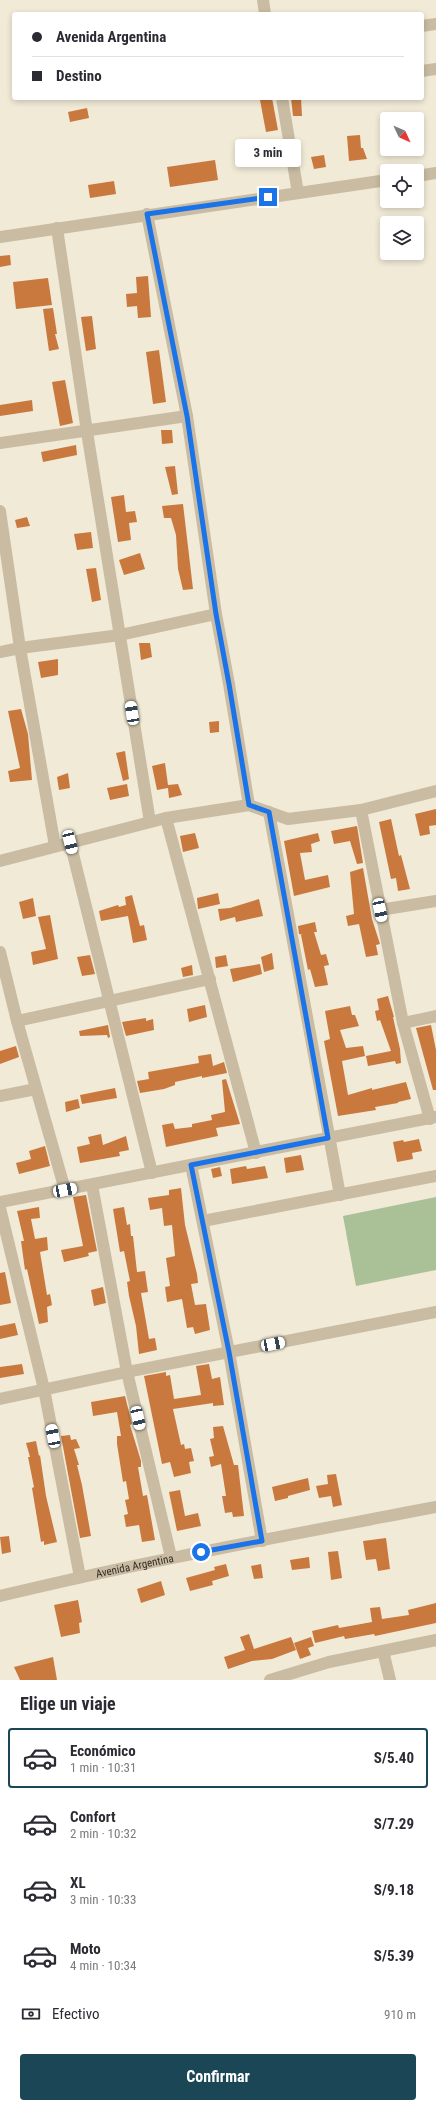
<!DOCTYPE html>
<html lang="es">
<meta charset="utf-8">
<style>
:root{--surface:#fff;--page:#f7f7f7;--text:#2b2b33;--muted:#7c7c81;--line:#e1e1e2;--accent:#1a4656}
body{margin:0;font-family:"Roboto Condensed",sans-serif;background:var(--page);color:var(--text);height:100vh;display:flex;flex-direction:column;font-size:15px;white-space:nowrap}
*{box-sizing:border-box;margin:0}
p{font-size:13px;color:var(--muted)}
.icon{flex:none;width:22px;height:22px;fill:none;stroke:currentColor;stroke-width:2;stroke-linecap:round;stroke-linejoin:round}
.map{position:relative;height:1680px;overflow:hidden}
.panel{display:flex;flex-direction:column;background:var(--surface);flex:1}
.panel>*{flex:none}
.hud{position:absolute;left:12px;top:12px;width:412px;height:88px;border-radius:4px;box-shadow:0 2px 6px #0003;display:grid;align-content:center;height:88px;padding:0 20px;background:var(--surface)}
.needle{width:26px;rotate:134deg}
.buttons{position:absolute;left:380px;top:112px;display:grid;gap:8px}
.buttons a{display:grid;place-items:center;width:44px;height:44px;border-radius:4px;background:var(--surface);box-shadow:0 2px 6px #0003;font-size:20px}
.end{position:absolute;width:18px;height:18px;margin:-9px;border:5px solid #1a73e8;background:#fff;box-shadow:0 0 0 2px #fff}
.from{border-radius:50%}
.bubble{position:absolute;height:28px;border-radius:4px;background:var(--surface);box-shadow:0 2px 6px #0003;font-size:13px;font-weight:700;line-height:28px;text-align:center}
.car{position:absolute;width:12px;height:24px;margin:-12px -6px;border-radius:5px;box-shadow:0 0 3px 1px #0007;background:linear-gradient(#fff 24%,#345 0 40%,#fff 0 76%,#345 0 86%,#fff 0)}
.hud b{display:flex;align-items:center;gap:14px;height:38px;font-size:15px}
.hud b+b{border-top:1px solid var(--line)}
.hud i{width:10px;height:10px;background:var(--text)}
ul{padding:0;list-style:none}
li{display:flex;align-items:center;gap:12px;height:60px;margin:0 8px 6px;padding:0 12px;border:2px solid transparent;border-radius:4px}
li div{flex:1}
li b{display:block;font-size:15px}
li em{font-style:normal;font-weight:700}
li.current{border-color:var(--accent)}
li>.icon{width:36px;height:36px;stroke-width:1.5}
h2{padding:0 20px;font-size:18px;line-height:48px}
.pay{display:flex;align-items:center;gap:10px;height:44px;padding:0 20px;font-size:15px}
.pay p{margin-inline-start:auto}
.cta{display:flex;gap:8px;margin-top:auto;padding:8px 20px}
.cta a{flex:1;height:46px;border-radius:4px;background:var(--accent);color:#fff;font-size:16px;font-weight:700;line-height:46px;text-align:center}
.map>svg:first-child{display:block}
</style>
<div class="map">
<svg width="436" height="1680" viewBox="0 0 436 1680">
<rect width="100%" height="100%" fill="#f1ead7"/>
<path fill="#aac097" d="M436,1197v73l-80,16 -13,-70z"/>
<g fill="#c9793d">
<path d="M272,98l6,32 -12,2 -6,-32z"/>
<path d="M291,98h10l1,18h-9z"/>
<path d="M87,108l2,10 -19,4 -2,-10z"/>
<path d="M360,135l1,13h2l4,11 -18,2 -2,-25z"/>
<path d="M324,155l2,12 -12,2 -3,-12z"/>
<path d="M215,160l3,20 -48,7 -3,-20z"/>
<path d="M114,181l2,13 -26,4 -2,-13z"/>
<path d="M10,255l1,10 -11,2v-11z"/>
<path d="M148,276l3,41 -13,1 -1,-12 -10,1 -1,-13 11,-1 -1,-16z"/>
<path d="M48,278l4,27 -36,4 -3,-27z"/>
<path d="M53,308l4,26h-2l4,15 -10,2 -6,-42z"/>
<path d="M92,316l4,33 -10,2 -5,-34z"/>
<path d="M159,350l7,52 -13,2 -7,-52z"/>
<path d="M65,380l8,43 -13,3 -8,-44z"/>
<path d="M32,400l1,11 -33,5v-11z"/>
<path d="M161,430h11l1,13 -11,1z"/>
<path d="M76,445l1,10 -34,7 -2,-10z"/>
<path d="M175,466l3,28 -6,1 -7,-28z"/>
<path d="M124,495l2,17 9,-1 2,11 -8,1 2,17 -13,2 -7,-45z"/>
<path d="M183,504l10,85 -10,1 -5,-21 -2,-34 -5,-17h-7l-2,-12z"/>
<path d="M27,517l3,9 -13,2 -2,-8z"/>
<path d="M91,532l2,16 -16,2 -3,-16z"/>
<path d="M140,553l5,16 -21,6 -5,-15z"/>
<path d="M96,568l5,32 -9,2 -6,-33z"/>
<path d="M139,643h11l2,14 -11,3z"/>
<path d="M58,659v16l-17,3 -3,-16z"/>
<path d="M21,709l7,25 4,46 -22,2 -2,-11 12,-3 -12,-57z"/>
<path d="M219,721v11l-9,1 -1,-11z"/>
<path d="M125,751l4,28 -6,2 -7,-28z"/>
<path d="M165,763l3,22 10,-1 4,11 -13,3 -1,-10 -11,2 -5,-24z"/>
<path d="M68,773l2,15 -11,2 -2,-13z"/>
<path d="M127,784l2,12 -19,4 -3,-12z"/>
<path d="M436,809v16l-7,1 1,8 -10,2 -5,-22z"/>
<path d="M391,819l8,37 2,-1 9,34 -12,2 -2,-13 -5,1 -12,-57z"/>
<path d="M357,826l6,37 -6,1 -7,-23 -16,3 -3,-13z"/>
<path d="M195,833l4,15 -16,4 -3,-16z"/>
<path d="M318,833l2,8 -9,3 1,8 -12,1 5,27 23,-5 2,12 -36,9 -10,-55z"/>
<path d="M363,868l9,51 8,25 -4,1 2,10 -12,2 -7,-33 -11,2 -2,-10 8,-2 -4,-42z"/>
<path d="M218,893l2,11 -22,5 -1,-11z"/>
<path d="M132,895l8,31 4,-1 3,15 -14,3 -5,-27 -27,5 -2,-10 19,-6 1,2 7,-2 -1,-8z"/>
<path d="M33,898l3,18 -13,3 -4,-17z"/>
<path d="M259,899l4,17 -27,6 -1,-5 -15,4 -2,-12 12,-1z"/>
<path d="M50,915l8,44 -25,6 -2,-13 15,-3 -8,-32z"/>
<path d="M315,922l2,10h-3l7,23 5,-1 3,11 -5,1 4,19 -13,2 -5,-18 -2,1 -7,-35h2l-4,-1 -1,-8z"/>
<path d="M272,953l2,16 -10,3 -3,-15z"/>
<path d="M90,955l5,19 -13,2 -5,-19z"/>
<path d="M226,955l2,11 -12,2 -1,-11z"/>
<path d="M260,964l2,10 -29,8 -3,-13z"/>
<path d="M192,965l1,10 -10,2 -2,-9z"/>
<path d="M388,996l6,21h-1l7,32 1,14 -5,1 -1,-3 -27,5 -2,-10 25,-5 -11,-31 -3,1 -2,-10 4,-1 -2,-11z"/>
<path d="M205,1005l2,12 -18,5 -2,-13z"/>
<path d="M350,1006l2,9h3l4,11 -19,4 6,18 17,-2 2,10 -23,5 6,34 24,-7v2l34,-8 5,17 -13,3v1l-23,4 1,3 -38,6 -14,-75 6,-2 -5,-28z"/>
<path d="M146,1018v3l7,-2 1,11 -28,6 -4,-14z"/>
<path d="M108,1025l2,12 -2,1 -1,-3 -27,1 -1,-5z"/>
<path d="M431,1025l5,25v40h-3l-17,-62z"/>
<path d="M16,1046l3,11 -19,7v-13z"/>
<path d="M211,1054l2,12 11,-4 3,11 -25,5v-2l-27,6v3l-11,4 -24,4 -3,-12 12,-2 -1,-7 51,-9 -1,-7z"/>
<path d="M226,1079l14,45 -24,4 2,8 -52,11 -4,-22 11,-2 2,6 17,-2v-3l20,-4 -1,-5 14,-3 -3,-32z"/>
<path d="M115,1088l2,10 -35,6 -2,-9z"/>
<path d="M78,1099l2,9 -14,4 -1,-10z"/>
<path d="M101,1134l2,11 23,-9 3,14 -10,2 1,4 -40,7 -3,-16 13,-3 -2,-7z"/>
<path d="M419,1139l3,12 -10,2 1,6 -16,3 -4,-20 10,-2 1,2z"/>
<path d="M45,1146l5,20 -31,8 -3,-11 15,-4 -2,-8z"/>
<path d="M301,1155l3,15 -18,3 -2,-15z"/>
<path d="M246,1166l1,3 18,-3 3,12 -36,6 -2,-15z"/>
<path d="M220,1167l2,9 -9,2 -2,-9z"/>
<path d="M181,1188l4,37 12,49 1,9 -7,1 4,21 11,-1 4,26 -15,4 -2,-7 -6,1 -5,-29 -15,3 -2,-15 5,-1 -4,-28 9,-2 -3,-31 -8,1 -2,-18 -12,2 -2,-12 21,-3v-5z"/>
<path d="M86,1195l11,56 -9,2 1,3 -25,6 -3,-12 22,-4 -10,-49z"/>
<path d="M39,1207l1,11 -9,1 4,20 12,-2 1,13 -8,2 7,43 3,-1 2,11 -5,2 1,15 -9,2 -12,-55 -2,1 -4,-29h3l-7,-30z"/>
<path d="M124,1207l3,18 3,-1 1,12h2l4,36 8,-1 3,21 -7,1 8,46 6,-1 2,12 -18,4 -3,-28 -7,-30 -2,-14 3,-1 -6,-30 -4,1 -7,-43z"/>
<path d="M5,1272l6,31 -11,2v-32z"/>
<path d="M103,1287l3,16 -12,3 -3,-16z"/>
<path d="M15,1323l3,12 -18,4v-13z"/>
<path d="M22,1364l2,10 -24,4v-11z"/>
<path d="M209,1364l3,15 8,-2 4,28 -11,1v-3l-40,6 8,36 3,-1 1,5 6,-1 3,13 -5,1 2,11 -17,4 -4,-15 -8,2 -18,-88 22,-4v4l4,-1 4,24 27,-4 -5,-29z"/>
<path d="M125,1396l7,28 -2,1 11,36v6h-3l5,29 4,-1 8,45 -13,2 -3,-17 -13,2 -2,-12 4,-1 -3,-14 4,-1 -3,-18 -3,1 -6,-38v-8h4l-4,-24 -24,4 -2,-14z"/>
<path d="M223,1426l11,39h4l6,51 -11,1 -1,-5 -7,1 -3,-17h4l-5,-32 -10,3 -2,-10 5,-1 -4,-17 4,-1 -1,-11z"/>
<path d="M70,1435l1,5 5,-1 4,9 -6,1 5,16h-2l5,20 9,51 -11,2 -19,-102z"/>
<path d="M36,1441l3,15 1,-1 6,41 11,46 -13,3v-4l-3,1 -9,-54 2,-1 -6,-30h2l-4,-14z"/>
<path d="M336,1474l6,31 -9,2 -2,-11 -12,2 -3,-12 12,-2 -1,-9z"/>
<path d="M308,1478l2,12 -22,6v2l-13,3 -3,-14z"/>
<path d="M180,1490l5,26 13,-3 3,13 -24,5 -8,-39z"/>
<path d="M9,1536l2,16 -9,2 -2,-17z"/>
<path d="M386,1538l4,31 -12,2 -2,-12 -10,1 -3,-19z"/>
<path d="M338,1551l4,27 -11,2 -3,-28z"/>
<path d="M309,1557l1,11 -18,2 -2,-10z"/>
<path d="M226,1564l3,12 -17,5 1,4 -23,6 -4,-13 29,-8 -1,-3z"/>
<path d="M261,1564l2,14 -9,1 -3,-13z"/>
<path d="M161,1581l4,14 -24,8 -4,-14z"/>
<path d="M78,1600l4,22 -3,1 1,10 -19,4 -7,-32z"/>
<path d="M436,1603v20l-61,13 -1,-2 -29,5 -1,-3 -29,7 -3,-12 26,-6 1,3 33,-6 -2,-14 10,-1 2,12 27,-4 -1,-5z"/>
<path d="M249,1634l5,15 37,-12 5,13 -24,9 -20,2 -24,8 -4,-12 21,-7 -5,-13z"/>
<path d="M311,1637l3,9 -6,2 3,7 -11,4 -6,-16z"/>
<path d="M53,1657l4,23h-37l-6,-13z"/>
</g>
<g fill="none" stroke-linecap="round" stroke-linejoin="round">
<g stroke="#c9bca3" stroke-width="12">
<path d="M263,0l2,14"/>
<path d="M422,26l14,-2"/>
<path d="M422,71l14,-2"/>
<path d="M282,98l16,95"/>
<path d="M417,176l19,-3"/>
<path d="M147,214l40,202 29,198 13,70 20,121"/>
<path d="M57,228l30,204 63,390"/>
<path d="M0,237l387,-57"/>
<path d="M0,443l187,-27"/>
<path d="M0,511l20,137 35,198"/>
<path d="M0,652l20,-4 100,-13 96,-21"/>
<path d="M361,810l42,213 27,96"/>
<path d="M269,812l71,383"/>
<path d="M166,818l90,335"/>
<path d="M70,842l82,331"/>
<path d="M0,861l166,-43 83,-13 39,14 73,-9 75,-19"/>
<path d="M380,910l56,-9"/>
<path d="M0,952l17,69 48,169"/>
<path d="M17,1021l193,-42"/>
<path d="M403,1023l33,-7"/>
<path d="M0,1096l36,-7"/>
<path d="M191,1165l38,187 33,189"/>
<path d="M92,1185l35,187 44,185"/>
<path d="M0,1202l436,-85"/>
<path d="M0,1208l44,181 36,188"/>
<path d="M203,1221l233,-45"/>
<path d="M0,1399l127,-27 309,-60"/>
<path id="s1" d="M0,1596c144,-35 290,-61 436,-89"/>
<path d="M383,1651l7,29"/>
<path d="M270,1680l59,-18 107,-22"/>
</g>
</g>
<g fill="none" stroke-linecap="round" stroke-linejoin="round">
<path stroke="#1a73e8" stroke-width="5" d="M201,1552l61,-11 -33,-189 -38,-187 137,-27 -59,-326 -20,-7 -20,-121 -13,-70 -29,-198 -40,-202 121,-17"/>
</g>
<g text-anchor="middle" stroke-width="3" stroke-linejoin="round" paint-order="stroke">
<g font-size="11" fill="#342c25" stroke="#f9f3e3">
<text dy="4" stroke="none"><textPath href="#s1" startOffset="138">Avenida Argentina</textPath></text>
</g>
</g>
</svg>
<div class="buttons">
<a><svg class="needle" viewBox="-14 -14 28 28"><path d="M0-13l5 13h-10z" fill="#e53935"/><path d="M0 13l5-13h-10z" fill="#7c7c81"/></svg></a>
<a><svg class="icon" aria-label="locate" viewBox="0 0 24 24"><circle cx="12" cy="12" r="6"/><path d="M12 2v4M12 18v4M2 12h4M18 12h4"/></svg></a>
<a><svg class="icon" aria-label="layers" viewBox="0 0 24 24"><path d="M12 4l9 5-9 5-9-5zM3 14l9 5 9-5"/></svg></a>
</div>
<i class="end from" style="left:201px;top:1552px"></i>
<i class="end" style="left:268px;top:197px"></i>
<div class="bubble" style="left:235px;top:139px;width:66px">3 min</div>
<i class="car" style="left:132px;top:713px;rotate:351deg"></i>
<i class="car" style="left:70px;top:842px;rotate:166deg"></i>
<i class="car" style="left:380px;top:910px;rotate:168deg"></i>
<i class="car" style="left:65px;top:1190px;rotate:79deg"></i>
<i class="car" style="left:273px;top:1344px;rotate:79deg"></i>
<i class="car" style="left:138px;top:1418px;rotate:167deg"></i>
<i class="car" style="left:53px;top:1436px;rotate:349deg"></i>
<div class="hud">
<b><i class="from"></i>Avenida Argentina</b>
<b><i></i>Destino</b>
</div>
</div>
<section class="panel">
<h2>Elige un viaje</h2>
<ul>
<li class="current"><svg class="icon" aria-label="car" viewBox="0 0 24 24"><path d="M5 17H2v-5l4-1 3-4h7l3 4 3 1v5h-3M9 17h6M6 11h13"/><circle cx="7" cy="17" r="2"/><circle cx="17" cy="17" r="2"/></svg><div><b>Económico</b><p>1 min · 10:31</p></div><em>S/5.40</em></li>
<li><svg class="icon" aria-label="car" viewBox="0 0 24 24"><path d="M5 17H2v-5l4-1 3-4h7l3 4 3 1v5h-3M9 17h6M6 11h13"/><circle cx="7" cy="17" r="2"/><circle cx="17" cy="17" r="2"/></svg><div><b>Confort</b><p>2 min · 10:32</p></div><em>S/7.29</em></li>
<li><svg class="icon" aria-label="car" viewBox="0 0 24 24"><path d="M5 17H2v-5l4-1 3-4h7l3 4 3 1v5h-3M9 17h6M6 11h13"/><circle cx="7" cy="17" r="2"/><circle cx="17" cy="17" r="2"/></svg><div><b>XL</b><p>3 min · 10:33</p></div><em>S/9.18</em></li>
<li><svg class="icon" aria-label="car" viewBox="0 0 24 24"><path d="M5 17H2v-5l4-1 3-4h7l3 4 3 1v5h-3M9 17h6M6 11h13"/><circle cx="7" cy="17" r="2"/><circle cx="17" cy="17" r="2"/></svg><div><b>Moto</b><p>4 min · 10:34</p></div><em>S/5.39</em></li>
</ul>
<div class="pay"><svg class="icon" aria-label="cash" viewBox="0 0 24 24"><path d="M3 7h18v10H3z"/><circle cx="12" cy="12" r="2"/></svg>Efectivo<p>910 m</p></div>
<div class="cta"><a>Confirmar</a></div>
</section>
